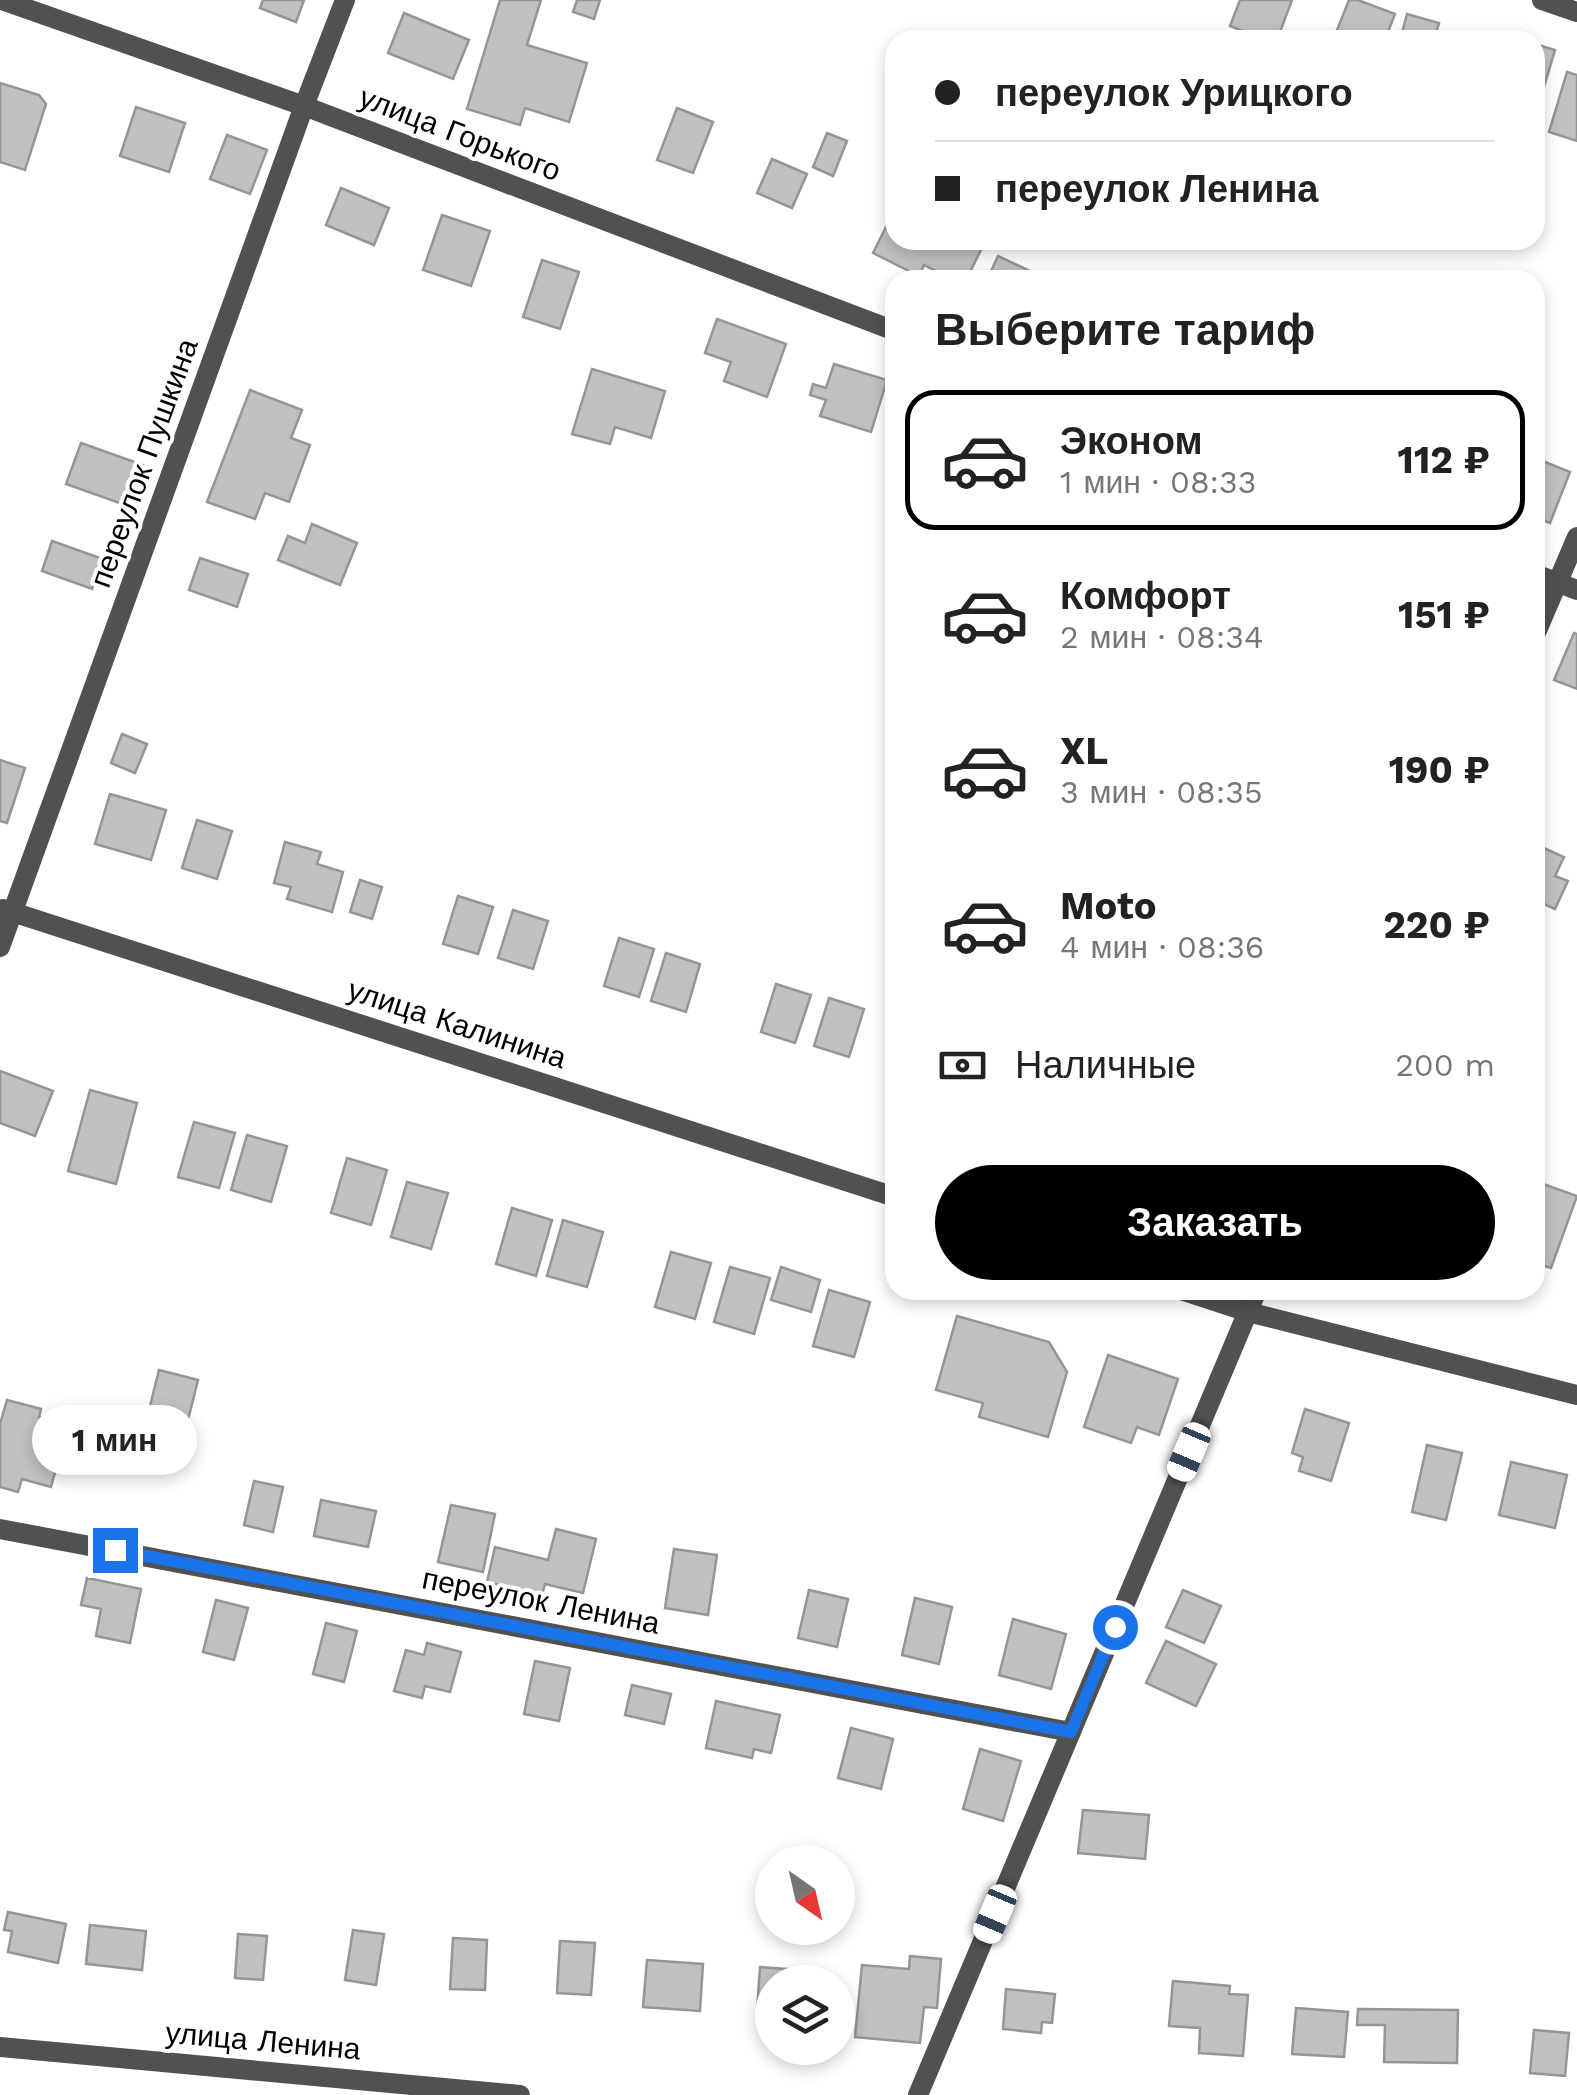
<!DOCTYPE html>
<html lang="ru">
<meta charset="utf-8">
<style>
:root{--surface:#fff;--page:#f6f6f6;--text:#222;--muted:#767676;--line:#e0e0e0;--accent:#000}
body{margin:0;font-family:"Work Sans",sans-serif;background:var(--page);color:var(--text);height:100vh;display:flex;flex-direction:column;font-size:38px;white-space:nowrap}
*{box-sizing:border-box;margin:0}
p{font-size:32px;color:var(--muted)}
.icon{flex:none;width:55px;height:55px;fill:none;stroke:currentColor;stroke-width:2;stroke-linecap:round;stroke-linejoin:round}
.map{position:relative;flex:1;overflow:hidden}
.details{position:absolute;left:885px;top:270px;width:660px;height:1030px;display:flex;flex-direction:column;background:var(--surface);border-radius:30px;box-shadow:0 5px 15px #0003}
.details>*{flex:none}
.banner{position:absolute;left:885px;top:30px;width:660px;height:220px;border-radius:30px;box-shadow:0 5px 15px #0003;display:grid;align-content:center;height:220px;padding:0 50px;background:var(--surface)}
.needle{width:65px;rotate:146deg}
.buttons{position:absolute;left:755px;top:1845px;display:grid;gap:20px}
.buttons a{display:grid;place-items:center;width:100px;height:100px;border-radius:50%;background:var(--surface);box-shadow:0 5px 15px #0003;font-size:50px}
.end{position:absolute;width:45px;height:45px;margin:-22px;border:12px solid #1a73e8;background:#fff;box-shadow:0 0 0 5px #fff}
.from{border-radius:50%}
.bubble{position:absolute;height:70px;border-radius:35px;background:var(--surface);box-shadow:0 5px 15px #0003;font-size:32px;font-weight:700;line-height:70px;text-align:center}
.car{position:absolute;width:30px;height:60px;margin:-30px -15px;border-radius:12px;box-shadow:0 0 8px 2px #0007;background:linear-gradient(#fff 24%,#345 0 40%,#fff 0 76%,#345 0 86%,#fff 0)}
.banner b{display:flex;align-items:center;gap:35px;height:95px;font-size:38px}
.banner b+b{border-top:2px solid var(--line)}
.banner i{width:25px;height:25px;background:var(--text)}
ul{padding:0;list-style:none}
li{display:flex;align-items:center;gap:30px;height:140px;margin:0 20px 15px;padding:0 30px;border:5px solid transparent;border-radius:30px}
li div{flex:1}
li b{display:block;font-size:38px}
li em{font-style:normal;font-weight:700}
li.current{border-color:var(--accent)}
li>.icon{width:90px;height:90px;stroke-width:1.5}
h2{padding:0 50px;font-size:45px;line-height:120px}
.pay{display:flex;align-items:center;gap:25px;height:110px;padding:0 50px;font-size:38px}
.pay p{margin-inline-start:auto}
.cta{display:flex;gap:20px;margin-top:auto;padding:20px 50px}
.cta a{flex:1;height:115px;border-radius:60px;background:var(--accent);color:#fff;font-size:40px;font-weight:700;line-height:115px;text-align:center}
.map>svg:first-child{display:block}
</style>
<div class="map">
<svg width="1577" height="2095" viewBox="0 0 1577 2095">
<rect width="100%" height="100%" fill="#fff"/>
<g fill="#c0c0c0" stroke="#959595" stroke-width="2.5">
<path d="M263,0h41l-8,22 -36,-14z"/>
<path d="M500,0h41l-14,45 60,18 -18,59 -44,-14 -5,17 -53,-16z"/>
<path d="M577,0h23l-6,19 -21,-7z"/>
<path d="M1240,0h52l-15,40h-11l-36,-14z"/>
<path d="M1349,0h9l37,14 -10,26h-52z"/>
<path d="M404,13l65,27 -16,39 -65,-26z"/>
<path d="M1407,14l32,9 -5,17h-34z"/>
<path d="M1535,44l20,6 -18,60h-2z"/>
<path d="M1567,72l10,3v66l-28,-9z"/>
<path d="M0,83l39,12 7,9 -21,66 -25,-8z"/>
<path d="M136,107l49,16 -16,49 -49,-16z"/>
<path d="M677,108l36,14 -20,51 -36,-13z"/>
<path d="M827,133l20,8 -14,35 -20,-9z"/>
<path d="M227,135l40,15 -17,44 -40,-15z"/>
<path d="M772,159l35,15 -15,34 -35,-15z"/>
<path d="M341,188l48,20 -15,37 -48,-20z"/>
<path d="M895,209v31h91l-20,40h-13l-29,-15 -5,11 -46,-23z"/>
<path d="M442,215l48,16 -19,55 -48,-16z"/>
<path d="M998,256l51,24h-62z"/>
<path d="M542,260l37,12 -19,57 -37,-12z"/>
<path d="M717,319l69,25 -19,53 -43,-16 7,-19 -26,-9z"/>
<path d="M834,364l53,16 -16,52 -51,-16 6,-16 -16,-5 3,-11 13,4z"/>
<path d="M592,369l73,22 -14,47 -36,-11 -5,17 -38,-10z"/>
<path d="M250,390l52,20 -11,28 19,7 -21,57 -24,-9 -10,26 -48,-17z"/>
<path d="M81,443l62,22 -15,41 -62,-22z"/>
<path d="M1535,458l35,14 -20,51 -15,-6z"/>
<path d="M312,524l45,19 -17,42 -62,-25 10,-24 17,7z"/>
<path d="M52,541l51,18 -11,30 -50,-18z"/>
<path d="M200,558l48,16 -11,33 -48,-17z"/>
<path d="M1574,633l3,1v55l-23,-9z"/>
<path d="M122,734l25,10 -12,29 -24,-10z"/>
<path d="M0,760l25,8 -18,55 -7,-2z"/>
<path d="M110,794l56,16 -15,50 -56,-16z"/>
<path d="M197,820l35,11 -15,48 -35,-11z"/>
<path d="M285,842l36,10 -4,12 26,8 -11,40 -45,-13 4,-12 -17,-4z"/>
<path d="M1535,844l29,13 -9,19 13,5 -13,28 -20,-9z"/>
<path d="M360,880l22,7 -10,32 -22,-7z"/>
<path d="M458,896l35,11 -15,47 -35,-10z"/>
<path d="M513,910l35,11 -15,48 -35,-11z"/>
<path d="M619,938l35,11 -15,48 -35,-11z"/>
<path d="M666,953l34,11 -14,48 -35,-11z"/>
<path d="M776,984l35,11 -16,48 -34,-11z"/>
<path d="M829,998l35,11 -15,48 -35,-11z"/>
<path d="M0,1071l53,20 -18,45 -35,-13z"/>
<path d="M90,1090l47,13 -21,81 -48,-13z"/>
<path d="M194,1122l41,11 -16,55 -41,-11z"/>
<path d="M247,1135l40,11 -16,56 -40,-12z"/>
<path d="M347,1158l40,12 -16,55 -40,-12z"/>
<path d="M1535,1181l42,15 -26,72 -16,-5z"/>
<path d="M407,1182l41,11 -17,56 -40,-12z"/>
<path d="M512,1208l40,12 -16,56 -40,-12z"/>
<path d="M563,1220l40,12 -16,55 -40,-11z"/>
<path d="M671,1252l40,11 -16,56 -40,-12z"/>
<path d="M730,1267l40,11 -16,56 -40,-12z"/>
<path d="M781,1267l39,13 -9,32 -40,-12z"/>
<path d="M829,1290l41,12 -16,55 -41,-11z"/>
<path d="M957,1316l92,26 18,30 -19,65 -69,-20 4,-14 -47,-13z"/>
<path d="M1108,1355l70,24 -19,56 -22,-8 -6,16 -47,-16z"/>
<path d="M159,1370l39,10 -12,48 -39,-10z"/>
<path d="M7,1400l34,9 -2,8 29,8 -17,62 -29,-8 -4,13 -18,-5v-63z"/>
<path d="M1305,1409l44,14 -18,58 -32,-10 4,-14 -11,-4z"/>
<path d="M1427,1445l35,8 -16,67 -34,-8z"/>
<path d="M1511,1462l56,13 -12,53 -56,-13z"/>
<path d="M254,1481l29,6 -10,45 -29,-7z"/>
<path d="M321,1500l55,11 -8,36 -54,-11z"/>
<path d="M451,1505l44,9 -12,58 -45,-10z"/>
<path d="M556,1529l40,10 -13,54 -38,-9 -3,11 -55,-13 8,-35 53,13z"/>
<path d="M674,1549l43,6 -9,60 -43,-7z"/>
<path d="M87,1578l54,11 -11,54 -34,-7 5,-27 -20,-4z"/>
<path d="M809,1590l39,9 -11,48 -39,-9z"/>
<path d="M1183,1590l38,16 -17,37 -38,-16z"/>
<path d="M915,1598l37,9 -13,57 -37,-9z"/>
<path d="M216,1600l32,8 -14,52 -31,-8z"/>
<path d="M1013,1619l53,15 -15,55 -52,-14z"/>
<path d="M326,1623l31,8 -13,51 -31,-8z"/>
<path d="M1166,1641l50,23 -20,42 -50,-23z"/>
<path d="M427,1643l34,9 -11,40 -25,-6 -3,12 -28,-7 12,-41 18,5z"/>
<path d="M535,1661l35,7 -11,53 -35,-7z"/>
<path d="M632,1685l39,9 -7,30 -39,-9z"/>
<path d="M716,1701l64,14 -9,38 -17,-4 -2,9 -46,-10z"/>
<path d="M851,1728l42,11 -12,50 -43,-11z"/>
<path d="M980,1749l41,12 -18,60 -40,-12z"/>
<path d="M1083,1810l66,5 -4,44 -67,-6z"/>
<path d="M8,1912l58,12 -8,39 -50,-11 4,-21 -8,-1z"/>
<path d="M90,1925l56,6 -4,39 -56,-6z"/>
<path d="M353,1930l31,4 -8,51 -31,-5z"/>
<path d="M238,1934l29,2 -4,44 -28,-2z"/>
<path d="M453,1938l34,2 -2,50 -35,-1z"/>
<path d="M560,1941l35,2 -4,52 -34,-2z"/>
<path d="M910,1956l31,3 -4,49 -13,-1 -4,36 -65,-6 7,-72 47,4z"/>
<path d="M647,1960l56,4 -3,47 -57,-4z"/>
<path d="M760,1967l55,4 -1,11h-42v30l-15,-1z"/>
<path d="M1173,1981l57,5 -1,8 19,1 -5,61 -44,-3 1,-25 -31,-2z"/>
<path d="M1006,1989l49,5 -3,29 -10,-1 -1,11 -38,-4z"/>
<path d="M1296,2008l52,4 -4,45 -52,-3z"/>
<path d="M1358,2009l100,1 -1,53 -73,-1 1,-37h-28z"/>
<path d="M1534,2030l35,3 -4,43 -35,-3z"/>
</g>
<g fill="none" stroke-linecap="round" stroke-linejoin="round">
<g stroke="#515151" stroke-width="20">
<path d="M2,0l302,106 591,225"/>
<path d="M1542,0l35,12"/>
<path d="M1535,574l42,16"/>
<path d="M1535,635l42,-98"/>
<path d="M3,909l892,288"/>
<path d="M0,947l304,-841 41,-106"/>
<path d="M1181,1290l67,22 329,83"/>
<path d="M0,1529l1071,203"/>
<path d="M0,2047l520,48"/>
<path d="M918,2095l339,-805"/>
</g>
</g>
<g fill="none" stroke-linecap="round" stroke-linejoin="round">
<path stroke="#1a73e8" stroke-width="12" d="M115,1550l956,182 44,-105"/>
</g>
<g text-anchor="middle" stroke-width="8" stroke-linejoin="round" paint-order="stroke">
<g font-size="30" fill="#000" stroke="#fff">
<text transform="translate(460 134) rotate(21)" y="10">улица Горького</text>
<text transform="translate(144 463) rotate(-70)" y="10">переулок Пушкина</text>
<text transform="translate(457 1024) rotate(18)" y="10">улица Калинина</text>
<text transform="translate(541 1601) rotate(11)" y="10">переулок Ленина</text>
<text transform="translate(263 2041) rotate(5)" y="10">улица Ленина</text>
</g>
</g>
</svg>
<div class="buttons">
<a><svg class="needle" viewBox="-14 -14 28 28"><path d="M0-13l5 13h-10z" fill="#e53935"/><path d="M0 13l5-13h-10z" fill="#767676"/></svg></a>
<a><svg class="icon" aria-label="layers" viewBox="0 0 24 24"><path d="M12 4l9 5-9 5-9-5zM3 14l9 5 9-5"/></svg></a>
</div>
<i class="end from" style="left:1115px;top:1627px"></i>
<i class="end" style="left:115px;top:1550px"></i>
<div class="bubble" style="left:32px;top:1405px;width:165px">1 мин</div>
<i class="car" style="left:1189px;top:1452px;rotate:203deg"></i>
<i class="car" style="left:995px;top:1914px;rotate:203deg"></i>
<div class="banner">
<b><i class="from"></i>переулок Урицкого</b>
<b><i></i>переулок Ленина</b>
</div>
<section class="details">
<h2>Выберите тариф</h2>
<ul>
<li class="current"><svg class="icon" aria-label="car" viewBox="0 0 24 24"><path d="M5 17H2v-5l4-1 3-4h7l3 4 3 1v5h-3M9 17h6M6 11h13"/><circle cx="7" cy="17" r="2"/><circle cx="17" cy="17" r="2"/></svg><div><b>Эконом</b><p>1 мин · 08:33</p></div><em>112 ₽</em></li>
<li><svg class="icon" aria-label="car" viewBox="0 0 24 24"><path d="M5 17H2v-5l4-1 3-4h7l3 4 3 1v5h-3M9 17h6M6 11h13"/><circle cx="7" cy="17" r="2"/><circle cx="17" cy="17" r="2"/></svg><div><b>Комфорт</b><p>2 мин · 08:34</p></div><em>151 ₽</em></li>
<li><svg class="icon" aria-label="car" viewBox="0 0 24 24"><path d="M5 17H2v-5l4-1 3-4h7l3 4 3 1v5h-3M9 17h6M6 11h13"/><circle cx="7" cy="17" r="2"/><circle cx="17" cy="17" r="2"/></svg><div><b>XL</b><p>3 мин · 08:35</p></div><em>190 ₽</em></li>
<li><svg class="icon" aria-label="car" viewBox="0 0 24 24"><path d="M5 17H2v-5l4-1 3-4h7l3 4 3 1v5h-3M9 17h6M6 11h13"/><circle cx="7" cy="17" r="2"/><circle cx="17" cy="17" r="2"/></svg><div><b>Moto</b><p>4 мин · 08:36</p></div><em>220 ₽</em></li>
</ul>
<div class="pay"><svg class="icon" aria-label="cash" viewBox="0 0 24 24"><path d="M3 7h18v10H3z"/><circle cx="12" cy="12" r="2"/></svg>Наличные<p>200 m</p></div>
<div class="cta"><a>Заказать</a></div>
</section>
</div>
